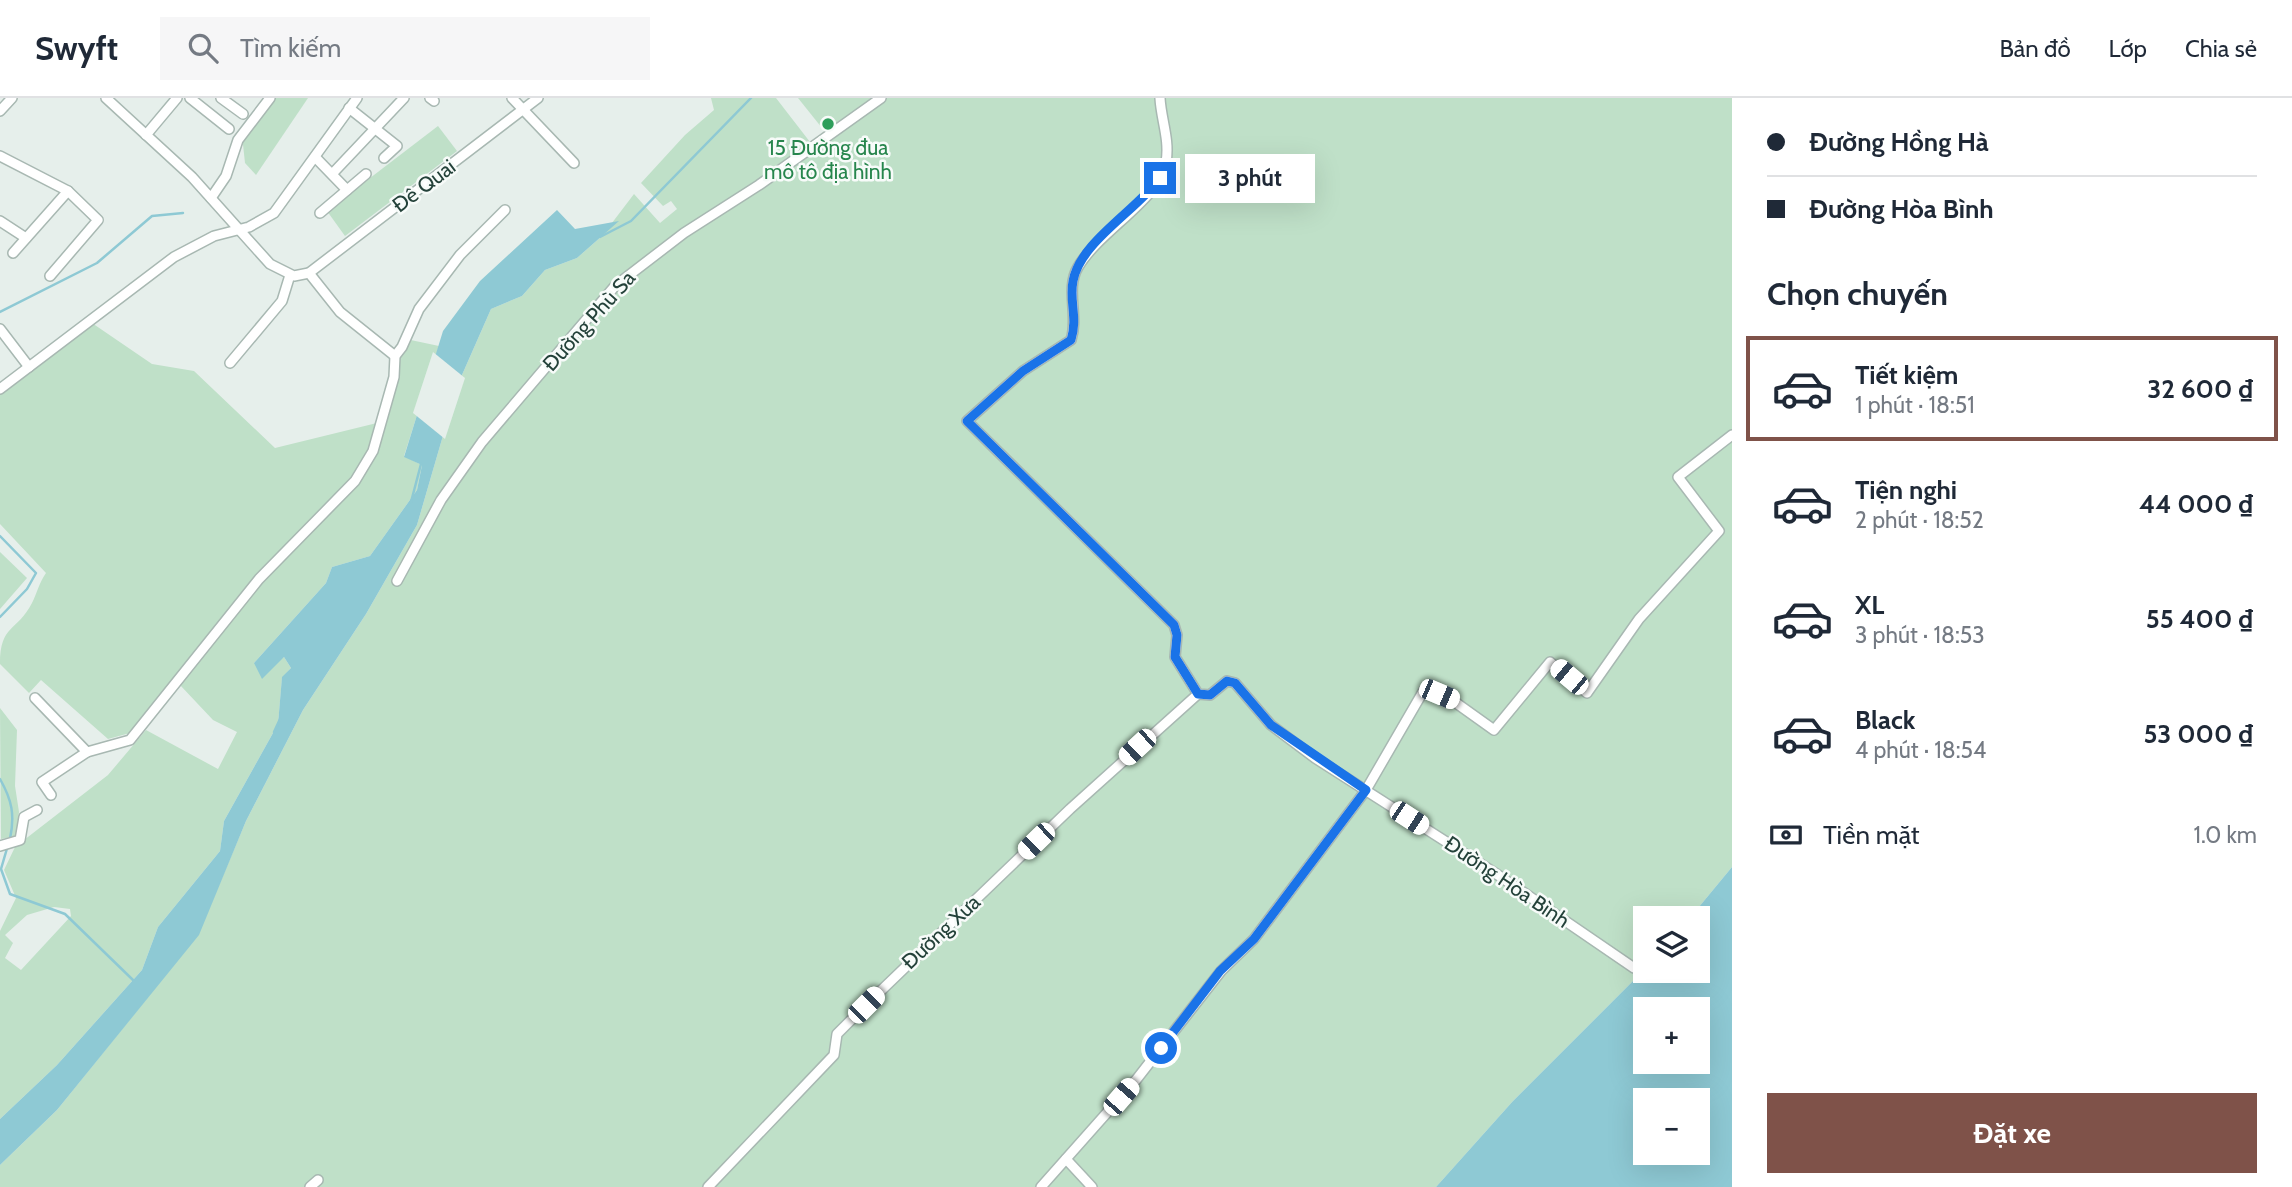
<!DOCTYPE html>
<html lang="vi">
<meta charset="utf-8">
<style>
:root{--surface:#fff;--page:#f6f6f7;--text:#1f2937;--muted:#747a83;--line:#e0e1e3;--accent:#7f5249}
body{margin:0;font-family:Cabin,sans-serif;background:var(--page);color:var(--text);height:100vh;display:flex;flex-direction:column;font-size:26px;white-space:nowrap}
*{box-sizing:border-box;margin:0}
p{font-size:23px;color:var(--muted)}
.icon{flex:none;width:38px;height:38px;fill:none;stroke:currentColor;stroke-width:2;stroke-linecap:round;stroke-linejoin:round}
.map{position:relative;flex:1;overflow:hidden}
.panel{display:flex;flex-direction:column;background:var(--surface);width:560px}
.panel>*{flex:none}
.banner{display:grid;align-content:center;height:154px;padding:0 35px;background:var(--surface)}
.controls{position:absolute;left:1633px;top:808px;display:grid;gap:14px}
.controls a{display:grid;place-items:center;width:77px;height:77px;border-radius:0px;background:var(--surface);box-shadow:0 7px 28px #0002;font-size:35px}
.end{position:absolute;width:32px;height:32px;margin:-16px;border:9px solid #1a73e8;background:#fff;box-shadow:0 0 0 4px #fff}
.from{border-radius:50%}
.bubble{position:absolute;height:49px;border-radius:0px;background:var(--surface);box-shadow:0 7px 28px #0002;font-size:23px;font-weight:700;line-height:49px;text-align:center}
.car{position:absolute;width:21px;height:42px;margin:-21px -10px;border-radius:9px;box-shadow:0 0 5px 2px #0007;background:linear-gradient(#fff 24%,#345 0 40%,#fff 0 76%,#345 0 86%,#fff 0)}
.banner b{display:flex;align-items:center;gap:24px;height:66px;font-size:26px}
.banner b+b{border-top:2px solid var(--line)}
.banner i{width:18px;height:18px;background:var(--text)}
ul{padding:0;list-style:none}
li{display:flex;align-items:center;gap:21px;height:105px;margin:0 14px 10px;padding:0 21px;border:4px solid transparent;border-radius:0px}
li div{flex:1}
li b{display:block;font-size:26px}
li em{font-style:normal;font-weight:700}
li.active{border-color:var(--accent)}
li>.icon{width:63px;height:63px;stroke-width:1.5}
h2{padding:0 35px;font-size:32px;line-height:84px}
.pay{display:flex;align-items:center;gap:18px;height:77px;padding:0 35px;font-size:26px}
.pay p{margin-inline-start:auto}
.action{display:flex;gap:14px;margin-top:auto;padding:14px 35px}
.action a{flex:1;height:80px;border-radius:0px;background:var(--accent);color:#fff;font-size:28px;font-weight:700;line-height:80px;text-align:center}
header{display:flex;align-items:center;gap:42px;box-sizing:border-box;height:98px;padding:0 35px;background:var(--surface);border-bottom:2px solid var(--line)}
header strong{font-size:33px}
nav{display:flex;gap:38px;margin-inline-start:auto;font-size:24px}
.search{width:490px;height:63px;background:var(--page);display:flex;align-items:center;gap:18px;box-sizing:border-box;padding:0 24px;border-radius:0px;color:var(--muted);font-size:26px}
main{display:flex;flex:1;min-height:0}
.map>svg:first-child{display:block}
</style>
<header>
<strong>Swyft</strong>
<div class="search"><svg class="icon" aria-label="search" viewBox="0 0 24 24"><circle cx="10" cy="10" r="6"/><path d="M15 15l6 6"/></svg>Tìm kiếm</div>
<nav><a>Bản đồ</a><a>Lớp</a><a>Chia sẻ</a></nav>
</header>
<main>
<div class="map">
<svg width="1732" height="1089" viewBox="0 0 1732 1089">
<rect width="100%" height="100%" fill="#e6efeb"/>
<g fill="#bfe0c8" fill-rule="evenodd">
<path d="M273,0h35l-52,77 -11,-12 -3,-28z"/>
<path d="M711,0h65l34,44 16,-9 -28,-35h934v769l-43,52h-44v50l-132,132 -77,86h-1436v-22l57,-55 141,-175 48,-114 57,-111 63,-96 51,-89 41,-141 33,-75 31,-13 23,-26 32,-12 25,-22 32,-42 26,29 17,-14 -6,-8 -8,5 -22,-23 44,-48 29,-25z"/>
<path d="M438,28l19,25 -112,85 -18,-25z"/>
<path d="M89,223l63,43 42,7 81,77 106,-26 14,-66 11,-17 33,7 -35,110 18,9 -5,25 -47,66 -38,11 -6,16 -72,80 20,1 10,-7 7,11 -9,10 -4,46 -54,97 -4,30 -62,76 -16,43 -85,95 -57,54v-188l16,-33 -12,-28 11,-23 93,-72 38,-45 72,39 19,-37 -24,-12 -33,-35 36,-44 3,-19 -77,100 -12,11 -22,6 -67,-59 -12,13 -29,-29c0,-40 17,-32 32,-61 5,-10 7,-20 14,-30l-46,-49v-136zM54,809l16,2 1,7 -50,54 -16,-12 8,-15 -8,-8 22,-20z"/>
<path d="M0,454l27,26 -27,31z"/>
<path d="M0,610l17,22 -2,56 4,26 -3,24 -15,3z"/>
</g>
<g fill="#8ec9d4" fill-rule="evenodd">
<path d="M557,112l18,19 44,-8 -42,37 -32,12 -23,26 -31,13 -33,75 -41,141 -51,89 -63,96 -57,111 -47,114 -142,175 -57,55v-46l57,-54 85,-95 16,-43 62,-76 4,-30 54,-97 4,-47 9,-9 -7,-11 -22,22 -8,-16 72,-80 6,-16 38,-11 47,-66 5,-25 -18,-8 39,-126 37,-50z"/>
<path d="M1732,769v320h-296l77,-86 132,-132v2h53v-52h-9zM1645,912h53v52h-53zM1645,1003h53v52h-53z"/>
</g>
<path fill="#e6efeb" d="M433,254l32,26 -20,61 -32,-26z"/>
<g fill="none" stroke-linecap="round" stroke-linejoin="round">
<g stroke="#8ec9d4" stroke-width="2.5">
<path d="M600,139l31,-16 120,-123"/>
<path d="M0,214l97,-49 55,-47 31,-3"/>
<path d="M411,404l10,-38"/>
<path d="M0,438l36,37 -9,16 -27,28"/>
<path d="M274,634l6,-13"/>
<path d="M0,681c12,21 15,36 10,60"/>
<path d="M8,747l-7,24 9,25 55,20 68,66"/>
</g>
<defs>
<g id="minor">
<path d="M106,0l86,79 78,87 24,12 15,-3 229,-175"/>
<path d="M190,0l39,31"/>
<path d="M221,0l22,16"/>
<path d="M430,0l4,3"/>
<path d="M512,0l62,65"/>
<path d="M1160,0c1,21 10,42 6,64 -6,37 -67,69 -88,105 -13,22 1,49 -7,73l-48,31 -56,50 207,204 3,10 -2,22 23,37 12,1 17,-14 8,2 36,42 44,33 180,115 139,95"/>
<path d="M349,10l48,38 -13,12"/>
<path d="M0,13l12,-13"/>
<path d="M146,37l31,-37"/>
<path d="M0,58l68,35 30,29 -48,56"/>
<path d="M315,59l32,33"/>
<path d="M333,75l71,-75"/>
<path d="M211,100l15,-22 12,-36 32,-42"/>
<path d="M320,115l46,-39"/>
<path d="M0,123l26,17"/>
<path d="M13,155l55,-62"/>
<path d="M309,175l31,39 55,44"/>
<path d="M0,231l29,38"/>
<path d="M230,265l52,-62 8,-26"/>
<path d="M0,291l174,-132 40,-21 35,-9 25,-14 83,-115"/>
<path d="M397,483l44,-81 41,-58 133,-156 69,-53 75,-48 122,-87"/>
<path d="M35,600l52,54"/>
<path d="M51,697l-9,-13 45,-30 43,-12 129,-161 96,-98 18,-30 21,-74 1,-21 7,-9 17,-38 41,-54 45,-45"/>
<path d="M0,748l20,-6 4,-23 13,-7"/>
<path d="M1066,1061l26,28"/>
<path d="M310,1089l8,-7"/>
<path d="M708,1089l126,-132 3,-21 29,-29 204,-196 128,-115"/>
<path d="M1041,1089l95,-107 85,-109 33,-32 112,-149 58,-100 28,10 42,30 56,-68 37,31 52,-74 80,-88 -41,-54 54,-42"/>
</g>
</defs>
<use href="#minor" stroke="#a8b8b2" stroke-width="12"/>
<use href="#minor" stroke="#fff" stroke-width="9"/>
</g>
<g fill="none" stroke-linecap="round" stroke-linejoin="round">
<path stroke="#1a73e8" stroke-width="9" d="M1160,80c-23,32 -80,64 -87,103 -4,20 5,37 -2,59l-48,31 -56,50 207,204 3,10 -2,22 23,37 12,1 17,-14 8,2 36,42 95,65 -112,149 -34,32 -59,77"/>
</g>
<circle fill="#2e9e5b" stroke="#f7fbf9" stroke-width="2.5" cx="828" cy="26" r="7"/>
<g text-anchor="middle" stroke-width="5" stroke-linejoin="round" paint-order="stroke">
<g font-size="21" fill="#27864d" stroke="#f7fbf9">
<text x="828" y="57">15 Đường đua<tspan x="828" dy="24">mô tô địa hình</tspan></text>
</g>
<g font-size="21" fill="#24423a" stroke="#f7fbf9">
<text transform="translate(424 88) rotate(-37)" y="7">Đê Quai</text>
<text transform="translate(589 223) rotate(-48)" y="7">Đường Phù Sa</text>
<text transform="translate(1507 784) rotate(34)" y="7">Đường Hòa Bình</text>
<text transform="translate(941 834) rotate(-43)" y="7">Đường Xưa</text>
</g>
</g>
</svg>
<div class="controls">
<a><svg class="icon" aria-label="layers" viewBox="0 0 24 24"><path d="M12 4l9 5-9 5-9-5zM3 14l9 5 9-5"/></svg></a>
<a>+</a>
<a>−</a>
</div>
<i class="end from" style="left:1161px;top:950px"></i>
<i class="end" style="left:1160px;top:80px"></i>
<div class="bubble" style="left:1185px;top:56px;width:130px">3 phút</div>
<i class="car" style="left:1569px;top:579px;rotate:310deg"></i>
<i class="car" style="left:1439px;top:596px;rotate:113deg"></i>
<i class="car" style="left:1137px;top:649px;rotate:227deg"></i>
<i class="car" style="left:1409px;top:720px;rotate:123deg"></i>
<i class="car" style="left:1036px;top:743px;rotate:226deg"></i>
<i class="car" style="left:866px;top:907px;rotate:45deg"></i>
<i class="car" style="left:1121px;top:999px;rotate:41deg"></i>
</div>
<section class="panel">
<div class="banner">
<b><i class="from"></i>Đường Hồng Hà</b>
<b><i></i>Đường Hòa Bình</b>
</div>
<h2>Chọn chuyến</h2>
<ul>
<li class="active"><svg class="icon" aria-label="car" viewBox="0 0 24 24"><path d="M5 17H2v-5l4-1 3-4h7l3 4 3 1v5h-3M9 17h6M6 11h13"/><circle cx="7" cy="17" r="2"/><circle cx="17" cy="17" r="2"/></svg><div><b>Tiết kiệm</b><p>1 phút · 18:51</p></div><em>32 600 ₫</em></li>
<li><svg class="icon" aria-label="car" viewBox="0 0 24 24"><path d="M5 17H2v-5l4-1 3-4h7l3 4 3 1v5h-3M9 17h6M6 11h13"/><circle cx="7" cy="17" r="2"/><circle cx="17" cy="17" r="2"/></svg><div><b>Tiện nghi</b><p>2 phút · 18:52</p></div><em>44 000 ₫</em></li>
<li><svg class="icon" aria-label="car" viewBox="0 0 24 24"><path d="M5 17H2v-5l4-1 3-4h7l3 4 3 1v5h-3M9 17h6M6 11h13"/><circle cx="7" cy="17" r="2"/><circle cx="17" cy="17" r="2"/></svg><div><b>XL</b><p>3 phút · 18:53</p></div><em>55 400 ₫</em></li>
<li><svg class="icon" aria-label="car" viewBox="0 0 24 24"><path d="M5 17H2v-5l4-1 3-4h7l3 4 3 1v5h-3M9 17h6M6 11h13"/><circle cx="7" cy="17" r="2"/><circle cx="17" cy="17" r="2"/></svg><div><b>Black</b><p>4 phút · 18:54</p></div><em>53 000 ₫</em></li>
</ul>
<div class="pay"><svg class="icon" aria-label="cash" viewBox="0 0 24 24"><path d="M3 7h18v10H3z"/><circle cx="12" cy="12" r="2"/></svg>Tiền mặt<p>1.0 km</p></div>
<div class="action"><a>Đặt xe</a></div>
</section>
</main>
